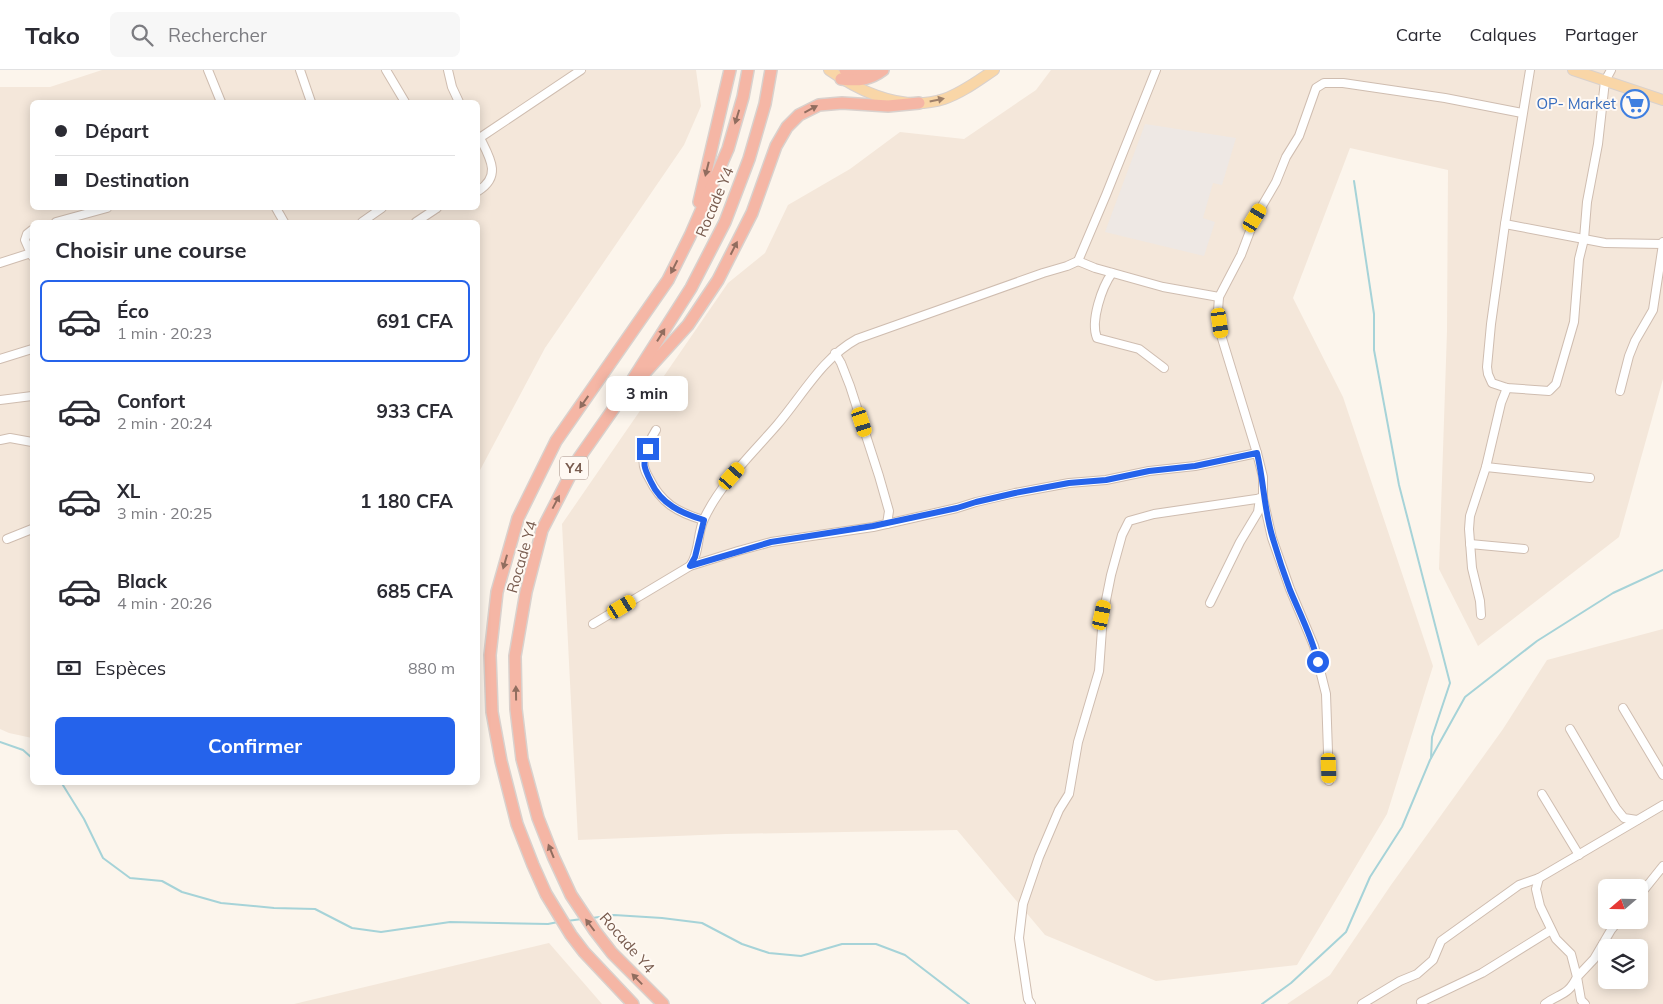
<!DOCTYPE html>
<html lang="fr">
<meta charset="utf-8">
<style>
:root{--surface:#fff;--page:#f7f7f7;--text:#2b2b33;--muted:#7c7c81;--line:#e1e1e2;--accent:#2563eb}
body{margin:0;font-family:Mulish,sans-serif;background:var(--page);color:var(--text);height:100vh;display:flex;flex-direction:column;font-size:19px;white-space:nowrap}
*{box-sizing:border-box;margin:0}
p{font-size:16px;color:var(--muted)}
.icon{flex:none;width:28px;height:28px;fill:none;stroke:currentColor;stroke-width:2;stroke-linecap:round;stroke-linejoin:round}
.map{position:relative;flex:1;overflow:hidden}
.side{position:absolute;left:30px;top:150px;width:450px;height:565px;display:flex;flex-direction:column;background:var(--surface);border-radius:8px;box-shadow:0 2px 12px #0003}
.side>*{flex:none}
.top-card{position:absolute;left:30px;top:30px;width:450px;height:110px;border-radius:8px;box-shadow:0 2px 12px #0003;display:grid;align-content:center;height:110px;padding:0 25px;background:var(--surface)}
.needle{width:32px;rotate:250deg}
.tools{position:absolute;left:1598px;top:809px;display:grid;gap:10px}
.tools a{display:grid;place-items:center;width:50px;height:50px;border-radius:8px;background:var(--surface);box-shadow:0 2px 12px #0003;font-size:25px}
.end{position:absolute;width:22px;height:22px;margin:-11px;border:6px solid #2563eb;background:#fff;box-shadow:0 0 0 2px #fff}
.from{border-radius:50%}
.bubble{position:absolute;height:35px;border-radius:8px;background:var(--surface);box-shadow:0 2px 12px #0003;font-size:16px;font-weight:700;line-height:35px;text-align:center}
.car{position:absolute;width:15px;height:30px;margin:-15px -8px;border-radius:6px;box-shadow:0 0 4px 1px #0007;background:linear-gradient(#f5c518 24%,#345 0 40%,#f5c518 0 76%,#345 0 86%,#f5c518 0)}
.top-card b{display:flex;align-items:center;gap:18px;height:48px;font-size:19px}
.top-card b+b{border-top:1px solid var(--line)}
.top-card i{width:12px;height:12px;background:var(--text)}
ul{padding:0;list-style:none}
li{display:flex;align-items:center;gap:15px;height:82px;margin:0 10px 8px;padding:0 15px;border:2px solid transparent;border-radius:8px}
li div{flex:1}
li b{display:block;font-size:19px}
li em{font-style:normal;font-weight:700}
li.on{border-color:var(--accent)}
li>.icon{width:45px;height:45px;stroke-width:1.5}
h2{padding:0 25px;font-size:22px;line-height:60px}
.pay{display:flex;align-items:center;gap:12px;height:55px;padding:0 25px;font-size:19px}
.pay p{margin-inline-start:auto}
.cta{display:flex;gap:10px;margin-top:auto;padding:10px 25px}
.cta a{flex:1;height:58px;border-radius:8px;background:var(--accent);color:#fff;font-size:20px;font-weight:700;line-height:58px;text-align:center}
header{display:flex;align-items:center;gap:30px;box-sizing:border-box;height:70px;padding:0 25px;background:var(--surface);border-bottom:1px solid var(--line)}
header strong{font-size:24px}
nav{display:flex;gap:28px;margin-inline-start:auto;font-size:18px}
.search{width:350px;height:45px;background:var(--page);display:flex;align-items:center;gap:12px;box-sizing:border-box;padding:0 18px;border-radius:8px;color:var(--muted);font-size:19px}
.map>svg:first-child{display:block}
</style>
<header>
<strong>Tako</strong>
<div class="search"><svg class="icon" aria-label="search" viewBox="0 0 24 24"><circle cx="10" cy="10" r="6"/><path d="M15 15l6 6"/></svg>Rechercher</div>
<nav><a>Carte</a><a>Calques</a><a>Partager</a></nav>
</header>
<div class="map">
<svg width="1663" height="934" viewBox="0 0 1663 934">
<rect width="100%" height="100%" fill="#fcf5ec"/>
<g fill="#f4e7da" fill-rule="evenodd">
<path d="M102,0h594l5,36 -17,39 -139,203 -67,126v-252h-446v516l-23,-5 -9,-4v-642h50zM32,32h446v106h-446z"/>
<path d="M1051,0h612v309l-44,158 -141,109 -39,-77 8,-238 1,-161 -98,-22 -57,150 50,99 90,269 -46,148 -90,151 -141,16 -111,-46 -88,-105 -231,4 -148,6 -16,-316 166,-241 37,-30 23,-48 62,-36 50,-37 64,7 72,-49z"/>
<path d="M1663,559v375h-376l43,-29 61,-90 112,-156 44,-69zM1606,818h33v32h-33zM1606,878h33v32h-33z"/>
<path d="M549,873l53,61h-308z"/>
</g>
<path fill="#eee8e4" d="M1145,54l91,14 -14,47 -9,-2 -10,35 12,4 -11,34 -99,-24z"/>
<g fill="none" stroke-linecap="round" stroke-linejoin="round">
<g stroke="#a6d3d8" stroke-width="2">
<path d="M1354,111l20,133v36l25,135 51,198 -18,54 -1,21"/>
<path d="M0,672l23,8 9,8"/>
<path d="M61,712l23,37 19,39 27,20 32,3 20,11 39,11 53,5 41,1 37,19 29,4 69,-10 98,2 10,-2"/>
<path d="M592,848l22,-3 48,3 40,5 40,21 27,9 32,3 41,-12h34l29,11 64,49"/>
<path d="M567,851l15,-2"/>
<path d="M1262,934l29,-21 55,-51 24,-55 32,-50 28,-67 35,-63 72,-56 76,-48 50,-23"/>
</g>
<defs>
<g id="minor">
<path d="M208,0l13,32"/>
<path d="M300,0l11,32"/>
<path d="M386,0l19,32"/>
<path d="M448,0l4,17 7,15"/>
<path d="M1530,0l-25,154 -14,100 -4,43 1,7 4,9 15,5 42,3 7,-7 18,-62 5,-63 5,-20 3,-37 11,-58 7,-63 6,-11"/>
<path d="M478,69l103,-69"/>
<path d="M478,121c24,-15 12,-33 2,-53"/>
<path d="M276,138l8,14"/>
<path d="M56,152l51,-14"/>
<path d="M362,152l20,-14"/>
<path d="M416,152l21,-14"/>
<path d="M1505,154l100,19 58,1v-2"/>
<path d="M32,186l-7,-16 2,-6 5,-4"/>
<path d="M1078,191l17,7 68,19 56,10"/>
<path d="M0,193l31,-10"/>
<path d="M1112,203c-10,14 -22,48 -15,65l42,11 25,19"/>
<path d="M835,283l6,10 9,23 29,90 10,35 -2,13"/>
<path d="M0,289l32,-10"/>
<path d="M1620,321l9,-35 6,-15 18,-31 10,-66"/>
<path d="M0,330l32,-4"/>
<path d="M656,360c-5,8 -10,20 -12,29 -2,7 2,14 5,19 12,25 28,34 54,42"/>
<path d="M0,370l10,-2 22,4"/>
<path d="M1486,397l104,11"/>
<path d="M1263,428l9,40 18,51 24,57 12,48 3,87"/>
<path d="M7,469l25,-10"/>
<path d="M1470,474l54,5"/>
<path d="M690,496c10,-13 7,-33 14,-47 16,-35 48,-65 73,-94 25,-29 45,-67 80,-86l186,-66 24,-7 11,-5 28,-66 50,-125"/>
<path d="M1210,533l30,-61 18,-30 2,-14"/>
<path d="M1481,545l-1,-14 -8,-33 -3,-39 1,-13 16,-49 15,-64 6,-15"/>
<path d="M593,554l97,-58 48,-15 33,-9 102,-15 84,-19 19,-6 39,-9 54,-10 37,-3 43,-9 46,-5 62,-13"/>
<path d="M1623,638l40,67"/>
<path d="M1570,659l46,79 8,10 13,2"/>
<path d="M1542,724l37,61"/>
<path d="M1539,808l-3,11 4,17 16,33 15,15 6,23c-9,19 -17,16 -32,27"/>
<path d="M1639,826l24,-30"/>
<path d="M1421,932l61,-29 69,-43"/>
<path d="M1031,934l-3,-5 -9,-61 4,-34 16,-47 20,-47 10,-16 9,-52 21,-71 4,-56 8,-40 11,-40 7,-14 25,-7 109,-16v-21l-6,-24 -36,-118 -3,-24 1,-14 22,-42 14,-37 21,-36 10,-25 13,-21 17,-48 8,-5h19l102,15 77,15"/>
<path d="M1362,934l38,-23 17,-7 16,-14 8,-19 78,-56 20,-7 124,-73"/>
<path d="M1585,934l-4,-4 -4,-23 17,-18 17,-29 8,-10"/>
</g>
<g id="major">
<path d="M829,0c33,23 74,42 115,29 18,-6 35,-19 50,-29"/>
<path d="M1573,0l90,30"/>
</g>
<g id="highway">
<path d="M845,0c8,3 16,3 24,0"/>
<path d="M841,9c17,2 29,1 42,-9"/>
<path d="M699,132l31,-132"/>
<path d="M640,308l48,-53 30,-45 34,-67 24,-67 11,-19 12,-12 20,-10 23,-2 46,3 31,-3"/>
<path d="M633,934l-49,-52 -13,-17 -25,-41 -13,-29 -16,-41 -16,-63 -9,-49 -2,-57 7,-63 21,-74 38,-77 112,-161 22,-44 38,-87 15,-52 5,-27"/>
<path d="M663,934l-51,-51 -17,-22 -24,-36 -18,-39 -15,-38 -16,-59 -6,-50 -1,-53 11,-64 16,-62 37,-72 42,-60 70,-110 34,-66 24,-63 16,-55 6,-34"/>
</g>
</defs>
<use href="#minor" stroke="#cfbdb0" stroke-width="10"/>
<use href="#major" stroke="#d9d1cd" stroke-width="12"/>
<use href="#highway" stroke="#d9d1cd" stroke-width="14"/>
<use href="#minor" stroke="#fff" stroke-width="8"/>
<use href="#major" stroke="#f9d6a7" stroke-width="10"/>
<use href="#highway" stroke="#f5b6a5" stroke-width="11"/>
</g>
<defs><path id="oneway-solid" d="M-6-.8H1V-3.2L6.5 0L1 3.2V.8H-6Z" transform="scale(1.25)"/></defs>
<use fill="#9f8069" href="#oneway-solid" transform="translate(937 30) rotate(-12)"/>
<g fill="#916d5f">
<use href="#oneway-solid" transform="translate(811 39) rotate(-28)"/>
<use href="#oneway-solid" transform="translate(737 47) rotate(107)"/>
<use href="#oneway-solid" transform="translate(707 99) rotate(104)"/>
<use href="#oneway-solid" transform="translate(734 178) rotate(-63)"/>
<use href="#oneway-solid" transform="translate(674 197) rotate(117)"/>
<use href="#oneway-solid" transform="translate(661 265) rotate(-58)"/>
<use href="#oneway-solid" transform="translate(584 332) rotate(125)"/>
<use href="#oneway-solid" transform="translate(556 432) rotate(-62)"/>
<use href="#oneway-solid" transform="translate(505 492) rotate(106)"/>
<use href="#oneway-solid" transform="translate(516 623) rotate(-91)"/>
<use href="#oneway-solid" transform="translate(551 781) rotate(-112)"/>
<use href="#oneway-solid" transform="translate(590 855) rotate(-127)"/>
<use href="#oneway-solid" transform="translate(637 909) rotate(-134)"/>
</g>
<g fill="none" stroke-linecap="round" stroke-linejoin="round">
<path stroke="#2563eb" stroke-width="6" d="M648,379c-6,15 -4,19 3,33 10,22 30,31 53,38l-9,37 -5,9 81,-24 102,-16 84,-18 19,-6 39,-9 54,-10 37,-3 43,-9 46,-5 62,-13c7,29 7,58 16,86 5,17 11,35 17,51 10,24 22,47 28,72"/>
</g>
<defs>
<symbol id="supermarket-ring" viewBox="-11 -11 22 22"><circle r="9.5" fill="#fff9f3" stroke="#3f7fe0" stroke-width="1.5"/><path d="M-6-5.5h2.5l.6 2H6L4.5 2H-2.5L-4.4-4H-6ZM-1.5 3.2a1.3 1.3 0 1 0 .1 0ZM3 3.2a1.3 1.3 0 1 0 .1 0Z" fill="#3f7fe0"/></symbol>
</defs>
<g fill-rule="evenodd">
<use href="#supermarket-ring" x="1619" y="18" width="32" height="32"/>
</g>
<g text-anchor="middle" stroke-width="4" stroke-linejoin="round" paint-order="stroke">
<rect fill="#fff9f3" stroke="#a08a80" stroke-width="1" x="560" y="386.5" width="28" height="23" rx="4"/>
<g font-size="14" font-weight="bold" fill="#785b4e">
<text x="574" y="403">Y4</text>
</g>
<g font-size="15" fill="#366cbe" stroke="#fff9f3" text-anchor="end">
<text x="1616" y="39">OP- Market</text>
</g>
<g font-size="15" fill="#785b4e" stroke="#fff9f3">
<text transform="translate(715 132) rotate(-67)" y="5">Rocade Y4</text>
<text transform="translate(522 487) rotate(-74)" y="5">Rocade Y4</text>
<text transform="translate(627 873) rotate(49)" y="5">Rocade Y4</text>
</g>
</g>
</svg>
<div class="tools">
<a><svg class="needle" viewBox="-14 -14 28 28"><path d="M0-13l5 13h-10z" fill="#e53935"/><path d="M0 13l5-13h-10z" fill="#7c7c81"/></svg></a>
<a><svg class="icon" aria-label="layers" viewBox="0 0 24 24"><path d="M12 4l9 5-9 5-9-5zM3 14l9 5 9-5"/></svg></a>
</div>
<i class="end from" style="left:1318px;top:592px"></i>
<i class="end" style="left:648px;top:379px"></i>
<div class="bubble" style="left:606px;top:306px;width:82px">3 min</div>
<i class="car" style="left:1255px;top:148px;rotate:31deg"></i>
<i class="car" style="left:1220px;top:253px;rotate:172deg"></i>
<i class="car" style="left:862px;top:352px;rotate:162deg"></i>
<i class="car" style="left:732px;top:406px;rotate:41deg"></i>
<i class="car" style="left:622px;top:537px;rotate:59deg"></i>
<i class="car" style="left:1102px;top:545px;rotate:12deg"></i>
<i class="car" style="left:1329px;top:698px;rotate:178deg"></i>
<div class="top-card">
<b><i class="from"></i>Départ</b>
<b><i></i>Destination</b>
</div>
<section class="side">
<h2>Choisir une course</h2>
<ul>
<li class="on"><svg class="icon" aria-label="car" viewBox="0 0 24 24"><path d="M5 17H2v-5l4-1 3-4h7l3 4 3 1v5h-3M9 17h6M6 11h13"/><circle cx="7" cy="17" r="2"/><circle cx="17" cy="17" r="2"/></svg><div><b>Éco</b><p>1 min · 20:23</p></div><em>691 CFA</em></li>
<li><svg class="icon" aria-label="car" viewBox="0 0 24 24"><path d="M5 17H2v-5l4-1 3-4h7l3 4 3 1v5h-3M9 17h6M6 11h13"/><circle cx="7" cy="17" r="2"/><circle cx="17" cy="17" r="2"/></svg><div><b>Confort</b><p>2 min · 20:24</p></div><em>933 CFA</em></li>
<li><svg class="icon" aria-label="car" viewBox="0 0 24 24"><path d="M5 17H2v-5l4-1 3-4h7l3 4 3 1v5h-3M9 17h6M6 11h13"/><circle cx="7" cy="17" r="2"/><circle cx="17" cy="17" r="2"/></svg><div><b>XL</b><p>3 min · 20:25</p></div><em>1 180 CFA</em></li>
<li><svg class="icon" aria-label="car" viewBox="0 0 24 24"><path d="M5 17H2v-5l4-1 3-4h7l3 4 3 1v5h-3M9 17h6M6 11h13"/><circle cx="7" cy="17" r="2"/><circle cx="17" cy="17" r="2"/></svg><div><b>Black</b><p>4 min · 20:26</p></div><em>685 CFA</em></li>
</ul>
<div class="pay"><svg class="icon" aria-label="cash" viewBox="0 0 24 24"><path d="M3 7h18v10H3z"/><circle cx="12" cy="12" r="2"/></svg>Espèces<p>880 m</p></div>
<div class="cta"><a>Confirmer</a></div>
</section>
</div>
